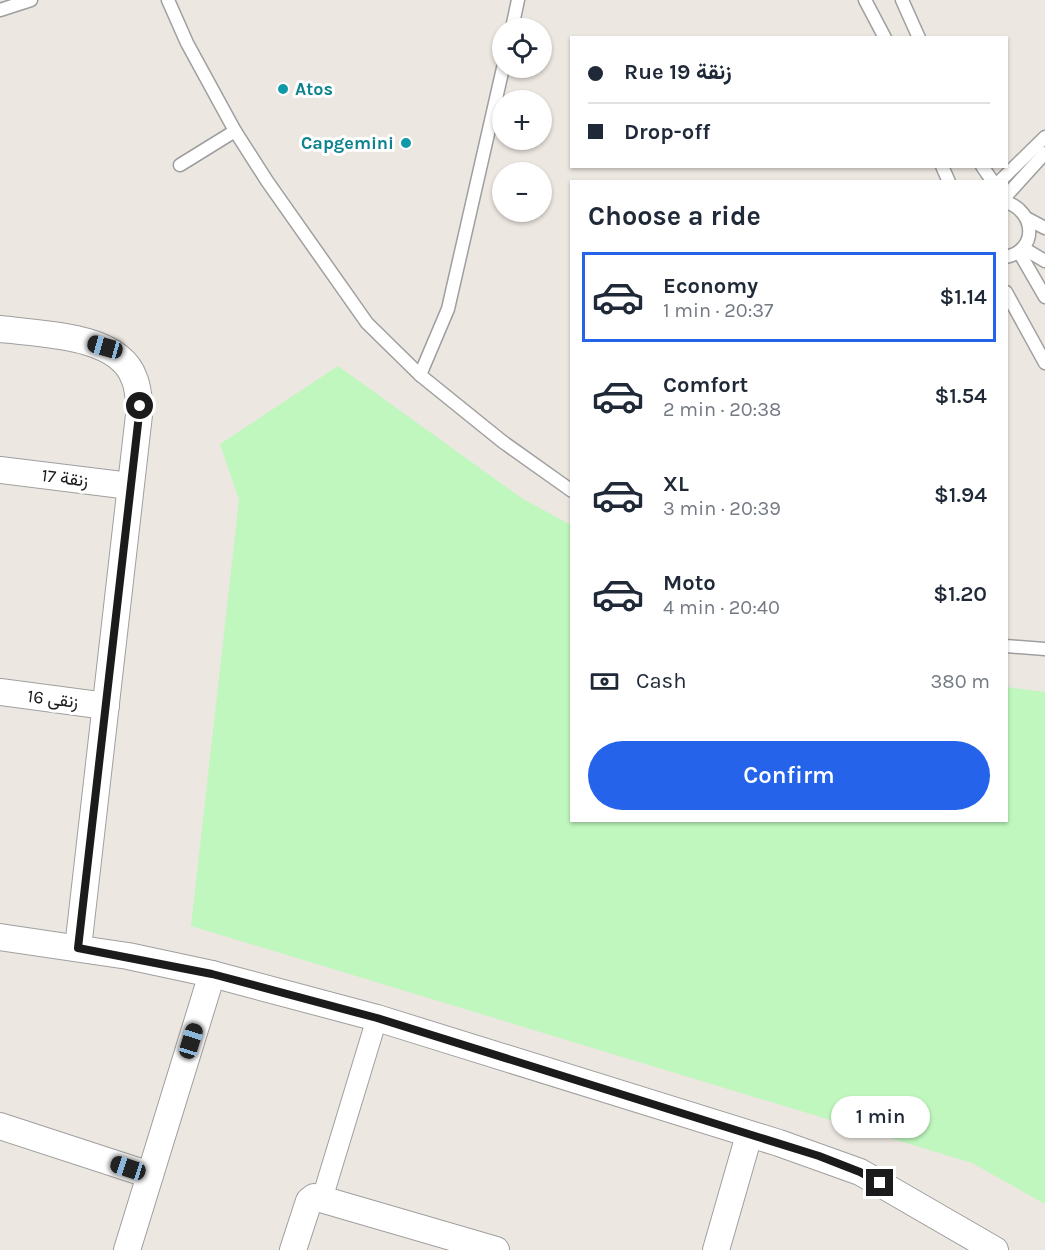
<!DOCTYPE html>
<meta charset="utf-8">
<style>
:root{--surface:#fff;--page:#f2f2f3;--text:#1f2937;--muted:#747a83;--line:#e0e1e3;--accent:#2563eb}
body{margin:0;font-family:Karla,Vazirmatn,sans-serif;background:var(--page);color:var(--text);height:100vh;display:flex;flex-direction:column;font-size:22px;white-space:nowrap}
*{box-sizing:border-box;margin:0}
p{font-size:20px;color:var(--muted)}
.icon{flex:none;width:33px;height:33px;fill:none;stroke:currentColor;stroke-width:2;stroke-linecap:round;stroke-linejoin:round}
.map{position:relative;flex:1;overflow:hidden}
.drawer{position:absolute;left:570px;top:180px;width:438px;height:642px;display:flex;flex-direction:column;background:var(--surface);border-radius:0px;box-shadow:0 2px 4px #0004}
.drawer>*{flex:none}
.top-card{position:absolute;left:570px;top:36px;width:438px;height:132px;border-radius:0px;box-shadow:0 2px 4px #0004;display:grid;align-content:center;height:132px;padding:0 18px;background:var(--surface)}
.tools{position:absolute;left:492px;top:18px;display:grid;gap:12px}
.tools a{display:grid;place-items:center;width:60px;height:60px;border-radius:50%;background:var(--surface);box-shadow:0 2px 4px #0004;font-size:30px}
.end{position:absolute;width:27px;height:27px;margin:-14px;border:8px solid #1b1b1b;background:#fff;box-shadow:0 0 0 3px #fff}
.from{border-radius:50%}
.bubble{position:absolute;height:42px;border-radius:21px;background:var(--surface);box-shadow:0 2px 4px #0004;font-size:20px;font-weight:600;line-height:42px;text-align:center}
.car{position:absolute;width:18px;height:36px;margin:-18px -9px;border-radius:8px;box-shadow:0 0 4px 2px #0007;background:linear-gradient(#222 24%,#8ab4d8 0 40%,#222 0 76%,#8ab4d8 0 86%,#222 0)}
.top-card b{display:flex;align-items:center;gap:21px;height:57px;font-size:22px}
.top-card b+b{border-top:2px solid var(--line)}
.top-card i{width:15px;height:15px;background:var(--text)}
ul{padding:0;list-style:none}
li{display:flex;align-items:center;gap:18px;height:90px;margin:0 12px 9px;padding:0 6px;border:3px solid transparent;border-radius:0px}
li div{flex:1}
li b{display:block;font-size:22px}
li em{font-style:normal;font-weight:600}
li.current{border-color:var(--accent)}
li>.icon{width:54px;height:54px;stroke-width:1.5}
h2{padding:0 18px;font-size:27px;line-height:72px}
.pay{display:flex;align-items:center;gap:15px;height:66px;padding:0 18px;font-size:22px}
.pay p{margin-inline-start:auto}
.button{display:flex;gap:12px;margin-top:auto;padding:12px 18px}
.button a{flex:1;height:69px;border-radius:36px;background:var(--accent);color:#fff;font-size:24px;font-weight:600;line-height:69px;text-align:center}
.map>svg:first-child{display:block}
</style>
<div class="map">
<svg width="1045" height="1250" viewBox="0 0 1045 1250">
<rect width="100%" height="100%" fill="#ede7e1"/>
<path fill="#bff7be" d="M338,366l185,133 48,26 1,295h434l1,-133 38,5v512l-73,-41 -781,-237 48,-426 -19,-56z"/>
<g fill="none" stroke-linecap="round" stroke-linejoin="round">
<defs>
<g id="service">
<path d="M168,0l19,43 48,88 32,50 100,142 53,52 83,67 69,49"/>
<path d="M865,0l20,38"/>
<path d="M902,0l17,38"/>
<path d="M0,10l31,-10"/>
<path d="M512,28l6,-28"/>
<path d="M180,165l55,-34"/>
<path d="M942,166l7,16"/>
<path d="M982,166l11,16"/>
<path d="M999,182l46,-45"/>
<path d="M1006,196l39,-43"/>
<path d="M1006,202c30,10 32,48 0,55"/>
<path d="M1028,219l17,9"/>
<path d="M1023,248l22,13"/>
<path d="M1019,252l26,45"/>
<path d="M1006,292l39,71"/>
<path d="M420,375l28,-66 55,-241"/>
<path d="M1006,646l39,3"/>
</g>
<path id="pedestrian" d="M322,1199l55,-181"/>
<g id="minor">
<path d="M0,329c39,5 119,5 134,49 4,8 4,19 6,28l-62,542"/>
<path d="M0,470l130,16"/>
<path d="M0,692l106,14"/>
<path d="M0,937l128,19 84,18 165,44 402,125 81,29 135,78"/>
<path d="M0,1126l150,49"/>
<path d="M127,1250l85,-276"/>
<path d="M293,1250l16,-49 5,-4 182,53"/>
<path d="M716,1250l33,-115"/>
</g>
</defs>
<use href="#service" stroke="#9f9f9f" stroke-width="15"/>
<use href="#pedestrian" stroke="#9f9f9f" stroke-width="22"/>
<use href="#minor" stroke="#9f9f9f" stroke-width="28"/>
<use href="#service" stroke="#fff" stroke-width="12"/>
<use href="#pedestrian" stroke="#fff" stroke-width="20"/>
<use href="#minor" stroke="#fff" stroke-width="26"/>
</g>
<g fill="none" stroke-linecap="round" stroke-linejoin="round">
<path stroke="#1b1b1b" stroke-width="8" d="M140,406l-62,542 134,26 165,44 442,138 41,16 20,11"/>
</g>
<g fill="#0f9aa8" stroke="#fff" stroke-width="2">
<circle cx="283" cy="89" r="6"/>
<circle cx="406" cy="143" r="6"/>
</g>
<g text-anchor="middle" stroke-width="6" stroke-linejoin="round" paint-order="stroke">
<g font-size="18" font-weight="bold" fill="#0d838f" stroke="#fff" text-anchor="start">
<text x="295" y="95">Atos</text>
<text x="394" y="149" text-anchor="end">Capgemini</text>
</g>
<g font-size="18" fill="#1b1b1b" stroke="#fff">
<text transform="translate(65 478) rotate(7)" y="6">زنقة 17</text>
<text transform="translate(53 699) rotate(7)" y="6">زنقى 16</text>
</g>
</g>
</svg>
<div class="tools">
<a><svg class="icon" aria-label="locate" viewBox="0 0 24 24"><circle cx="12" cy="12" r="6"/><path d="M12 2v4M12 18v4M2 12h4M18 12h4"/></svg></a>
<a>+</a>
<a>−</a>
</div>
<i class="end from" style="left:140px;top:406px"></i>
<i class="end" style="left:880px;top:1183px"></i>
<div class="bubble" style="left:831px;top:1096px;width:99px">1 min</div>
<i class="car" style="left:105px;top:347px;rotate:286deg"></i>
<i class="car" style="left:191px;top:1041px;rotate:17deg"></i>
<i class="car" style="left:128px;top:1168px;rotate:288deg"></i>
<div class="top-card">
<b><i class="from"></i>Rue 19 زنقة</b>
<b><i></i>Drop-off</b>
</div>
<section class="drawer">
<h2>Choose a ride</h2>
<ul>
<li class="current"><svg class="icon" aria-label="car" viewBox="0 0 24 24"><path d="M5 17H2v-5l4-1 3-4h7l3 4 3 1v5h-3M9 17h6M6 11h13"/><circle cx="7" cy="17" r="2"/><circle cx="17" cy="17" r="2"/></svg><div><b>Economy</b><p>1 min · 20:37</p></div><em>$1.14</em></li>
<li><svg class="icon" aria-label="car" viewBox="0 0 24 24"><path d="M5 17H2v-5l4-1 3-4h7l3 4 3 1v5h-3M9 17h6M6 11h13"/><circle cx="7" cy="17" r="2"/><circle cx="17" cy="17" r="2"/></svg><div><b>Comfort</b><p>2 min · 20:38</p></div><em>$1.54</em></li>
<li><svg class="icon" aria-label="car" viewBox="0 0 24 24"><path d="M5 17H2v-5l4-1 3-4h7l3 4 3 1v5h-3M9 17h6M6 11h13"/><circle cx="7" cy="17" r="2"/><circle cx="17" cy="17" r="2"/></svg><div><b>XL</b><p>3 min · 20:39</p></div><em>$1.94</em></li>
<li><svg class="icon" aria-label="car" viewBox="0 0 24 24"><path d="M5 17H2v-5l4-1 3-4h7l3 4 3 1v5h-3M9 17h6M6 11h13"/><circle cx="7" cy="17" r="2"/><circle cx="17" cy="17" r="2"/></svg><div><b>Moto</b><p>4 min · 20:40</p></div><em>$1.20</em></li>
</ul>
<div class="pay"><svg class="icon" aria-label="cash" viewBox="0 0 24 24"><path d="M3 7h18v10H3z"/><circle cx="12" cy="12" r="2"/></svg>Cash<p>380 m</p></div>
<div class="button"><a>Confirm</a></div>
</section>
</div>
